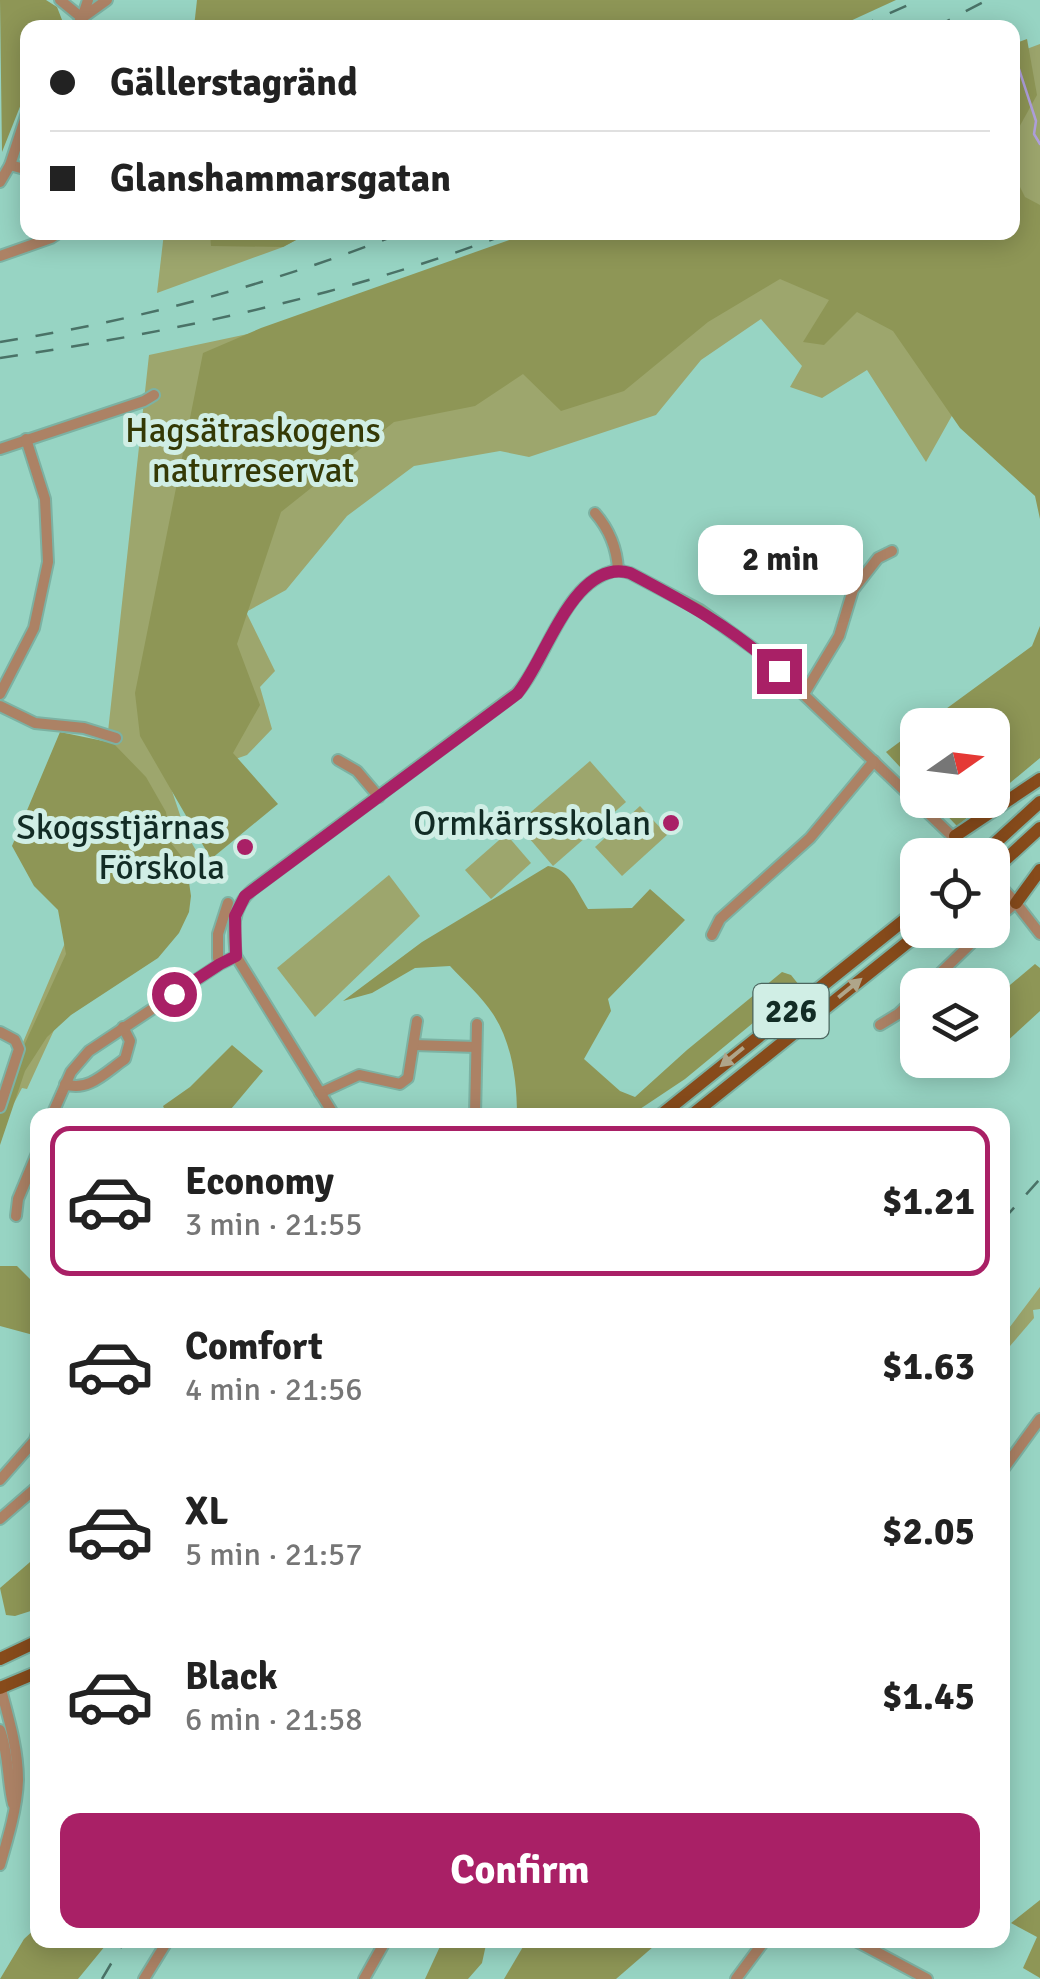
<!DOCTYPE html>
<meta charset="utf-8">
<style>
:root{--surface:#fff;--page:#f2f2f2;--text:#222;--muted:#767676;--line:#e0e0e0;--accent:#a92066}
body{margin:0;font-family:Signika,sans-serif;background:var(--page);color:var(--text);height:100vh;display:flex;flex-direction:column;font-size:38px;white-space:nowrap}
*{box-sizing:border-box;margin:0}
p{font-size:32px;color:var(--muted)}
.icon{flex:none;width:55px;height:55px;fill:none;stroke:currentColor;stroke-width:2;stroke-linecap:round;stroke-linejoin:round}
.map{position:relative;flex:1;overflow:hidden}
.side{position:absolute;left:30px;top:1108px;width:980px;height:840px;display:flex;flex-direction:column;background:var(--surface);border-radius:20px;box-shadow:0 5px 25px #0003}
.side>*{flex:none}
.hud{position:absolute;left:20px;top:20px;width:1000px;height:220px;border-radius:20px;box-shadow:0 5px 25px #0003;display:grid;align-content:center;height:220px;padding:0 30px;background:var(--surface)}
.needle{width:65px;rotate:76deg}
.fabs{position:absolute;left:900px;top:708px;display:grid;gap:20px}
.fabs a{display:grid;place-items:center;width:110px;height:110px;border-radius:20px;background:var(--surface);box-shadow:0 5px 25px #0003;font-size:50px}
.end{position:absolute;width:45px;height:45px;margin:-22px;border:12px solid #a92066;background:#fff;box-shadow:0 0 0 5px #fff}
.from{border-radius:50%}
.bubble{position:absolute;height:70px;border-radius:20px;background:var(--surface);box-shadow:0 5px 25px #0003;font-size:32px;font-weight:700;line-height:70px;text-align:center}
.hud b{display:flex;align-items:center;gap:35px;height:95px;font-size:38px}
.hud b+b{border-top:2px solid var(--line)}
.hud i{width:25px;height:25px;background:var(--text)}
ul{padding:18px 0 0;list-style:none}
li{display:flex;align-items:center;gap:30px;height:150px;margin:0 20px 15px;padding:0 10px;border:5px solid transparent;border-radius:20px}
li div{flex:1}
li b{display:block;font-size:38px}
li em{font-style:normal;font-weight:700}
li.on{border-color:var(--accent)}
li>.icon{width:90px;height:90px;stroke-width:1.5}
.primary-button{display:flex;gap:20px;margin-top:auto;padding:20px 30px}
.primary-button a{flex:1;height:115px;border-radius:20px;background:var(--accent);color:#fff;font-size:40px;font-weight:700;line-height:115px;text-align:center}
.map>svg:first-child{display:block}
</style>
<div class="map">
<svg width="1040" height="1979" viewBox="0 0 1040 1979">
<rect width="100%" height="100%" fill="#97d4c3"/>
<g fill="#9da66d">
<path d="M1040,44v317l-86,51 -28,50 -59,-92 -45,28 -32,-11 12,-21 -41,-47 -60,41 -45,55 -127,42 -29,-6 -86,15 -67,50 -61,74 -40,22 29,59 -15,16 12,42 -25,26 -78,27 17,51 16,28 -20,26 -122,130 -33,72 -5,-1 -8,15 7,-56 71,-168 57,-524 118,-25 328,-98h417l1,-178z"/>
<path d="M164,233h145l-26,14 -126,46z"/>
<path d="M590,761l36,41 -73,64 -36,-42z"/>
<path d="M640,806l27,29 -45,41 -27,-29z"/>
<path d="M506,834l25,29 -40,36 -26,-29z"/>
<path d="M389,875l31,41 -105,101 -38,-49z"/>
<path d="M1040,1287v22l-7,1 1,8 -24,28 -6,-1 -1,-9z"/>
</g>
<g fill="#8e9656">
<path d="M0,0h46l11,7 7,18 -2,2 -34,1 -1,61 -25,63z"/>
<path d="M197,0h699l-61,28 -641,-1z"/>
<path d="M1027,39l10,56 -24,43v-94z"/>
<path d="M1013,173l12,24 15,8v314l-5,-23 -75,-68 -67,-97 -36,-19 -33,33 -21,-3 26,-42 -49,-21 -72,43 -84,69 -63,20 -38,-37 -48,32 -81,16 -113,90 -44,132 23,61 -27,48 45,51 -67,55 -71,-123 -5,-43 68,-340 58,-25 268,-95 483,-1z"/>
<path d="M210,233v-1l99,1 -26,14 -72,-1z"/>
<path d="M1040,626v132l-47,39 -1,-72h-68l108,-79z"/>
<path d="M917,729v56l-31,-33z"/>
<path d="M60,732l53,11 33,34 20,35 5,31 15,19 5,34 -2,16 -10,21 -21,25 -87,57 -24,22 -22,34 -25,74v-47l66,-144 -8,-44 -24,-24 -22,-40z"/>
<path d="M932,800h57l-32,26z"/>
<path d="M548,866c21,2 29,26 40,43l44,-1 18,-19 35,31 -77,79 3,12 -27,48 36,32 15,6 52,-47 95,-78 9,3 8,10 -114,94 -54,36h-114c0,-34 -5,-72 -24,-101 -11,-17 -29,-33 -43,-48l-35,2 -43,25 -29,8 79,-59z"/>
<path d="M1035,964l5,4v43l-47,43v-60l11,-4z"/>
<path d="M232,1045l31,26 -37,44h-59l-4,-9 27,-19z"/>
<path d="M0,1266h17l20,20v50l-37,-10z"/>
<path d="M37,1556v53l-22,7 -9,-1 -6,-27z"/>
<path d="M1040,1900v78l-17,-10 14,-31 -26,-14z"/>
<path d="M37,1927l1,13h72l-32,39h-78l24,-40z"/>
<path d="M443,1940h44l-5,23 -14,16h-43z"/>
<path d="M527,1940h134l-45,39h-112z"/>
</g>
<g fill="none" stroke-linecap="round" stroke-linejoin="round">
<path stroke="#b0a1de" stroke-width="2.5" d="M1014,54l22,67 -2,13 6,10"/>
<defs>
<g id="minor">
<path d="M60,0l22,18 25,-18"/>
<path d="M75,28l7,-10 6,-18"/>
<path d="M10,165l18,5"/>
<path d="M0,182l10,-17 18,-55"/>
<path d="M0,256l51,-18 9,-6"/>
<path d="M0,449l144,-48 10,-6"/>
<path d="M595,513c14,16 22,36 23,57"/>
<path d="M618,570l12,3 70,37 60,43 212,202"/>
<path d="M0,694l34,-66 14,-66 -3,-63 -19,-60"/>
<path d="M804,694l35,-58 14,-46 25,-32 14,-7"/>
<path d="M0,706l35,17 49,5 32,10"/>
<path d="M338,760l19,11 22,26"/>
<path d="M992,877l24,26 24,31"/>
<path d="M992,922l24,-19"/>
<path d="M712,935l8,-16 90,-81 64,-77"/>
<path d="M218,958v-24l10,-31"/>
<path d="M928,985l57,-55"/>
<path d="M880,1025l18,-11 20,-19"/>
<path d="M0,1032l15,8 4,9 -19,58"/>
<path d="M414,1045l62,2"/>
<path d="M65,1084c23,9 42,-13 60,-25l5,-18 -7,-14"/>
<path d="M320,1093l39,-18 41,9 8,-6 9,-57"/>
<path d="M52,1115l19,-43 18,-21 131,-87 16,-8"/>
<path d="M334,1115l-98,-159c-3,-24 -5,-48 16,-66l265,-197c32,-36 46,-113 101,-123"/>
<path d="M475,1115l2,-91"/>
<path d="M16,1216l2,-17 20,-48"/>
<path d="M38,1429l-3,11 3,11"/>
<path d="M1002,1471l38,-52"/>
<path d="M0,1480l35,-40"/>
<path d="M0,1519l38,-33"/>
<path d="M0,1686c8,30 18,62 18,94 -1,28 -10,58 -18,85"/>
<path d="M0,1730c9,24 7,50 13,74"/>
<path d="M854,1940l73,39"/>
<path d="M144,1979l24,-39"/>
<path d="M364,1979l22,-39"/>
<path d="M736,1979l29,-39"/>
</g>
<g id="major">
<path d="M955,836l85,-57"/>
<path d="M982,855l58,-53"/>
<path d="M992,872l48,-44"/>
<path d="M1016,903l24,-33"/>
<path d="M661,1115l257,-206"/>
<path d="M692,1115l231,-185"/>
<path d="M0,1659l38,-18"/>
<path d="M0,1688l38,-16"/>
</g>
</defs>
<use href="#minor" stroke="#7cb2a3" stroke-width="14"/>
<use href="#major" stroke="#7cb2a3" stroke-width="16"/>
<use href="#minor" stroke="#ac8265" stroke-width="10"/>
<use href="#major" stroke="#874b1b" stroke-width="12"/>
<g stroke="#4a7267" stroke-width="2.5" stroke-dasharray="18 18" stroke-linecap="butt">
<path d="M857,28l62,-28"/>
<path d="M934,28l53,-28"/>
<path d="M0,342c139,-22 273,-58 404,-110"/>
<path d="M0,358c175,-26 347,-63 512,-126"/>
<path d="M1002,1221l38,-42"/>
<path d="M102,1979l23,-39"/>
</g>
</g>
<defs><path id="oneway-solid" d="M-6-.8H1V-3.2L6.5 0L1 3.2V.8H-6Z" transform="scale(2.5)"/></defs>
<g fill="#afa58a">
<use href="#oneway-solid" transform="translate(850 988) rotate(-39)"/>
<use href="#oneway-solid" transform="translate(732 1057) rotate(141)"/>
</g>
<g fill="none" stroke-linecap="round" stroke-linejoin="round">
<path stroke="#a92066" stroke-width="12" d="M174,994l46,-30 16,-8 -1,-40 10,-20 272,-202c28,-32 57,-137 113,-121 53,28 105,56 149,98"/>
</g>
<g fill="#a92066" stroke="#d0eee5" stroke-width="4">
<circle cx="671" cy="823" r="10"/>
<circle cx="245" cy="847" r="10"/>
</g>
<g text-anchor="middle" stroke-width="10" stroke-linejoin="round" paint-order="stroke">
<rect fill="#d0eee5" stroke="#4b665f" stroke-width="2.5" x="753.5" y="984" width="75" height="54" rx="8"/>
<g font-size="32" font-weight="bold" fill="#122c25">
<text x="791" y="1022">226</text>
</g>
<g font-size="35" fill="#343905" stroke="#d0eee5">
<text x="253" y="442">Hagsätraskogens<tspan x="253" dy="40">naturreservat</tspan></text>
</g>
<g font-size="35" fill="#122c25" stroke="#d0eee5" text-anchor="end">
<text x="651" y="835">Ormkärrsskolan</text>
<text x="225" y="839">Skogsstjärnas<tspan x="225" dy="40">Förskola</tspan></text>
</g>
</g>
</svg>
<div class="fabs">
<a><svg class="needle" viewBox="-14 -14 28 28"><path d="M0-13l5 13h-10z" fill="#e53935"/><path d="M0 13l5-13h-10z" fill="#767676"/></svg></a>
<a><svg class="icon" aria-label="locate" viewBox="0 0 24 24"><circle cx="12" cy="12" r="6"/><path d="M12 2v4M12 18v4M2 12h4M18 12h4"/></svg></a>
<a><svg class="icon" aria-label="layers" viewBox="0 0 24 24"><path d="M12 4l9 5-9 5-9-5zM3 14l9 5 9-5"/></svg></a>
</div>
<i class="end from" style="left:174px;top:994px"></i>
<i class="end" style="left:779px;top:671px"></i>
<div class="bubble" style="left:698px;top:525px;width:165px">2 min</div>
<div class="hud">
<b><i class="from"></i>Gällerstagränd</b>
<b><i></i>Glanshammarsgatan</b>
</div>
<section class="side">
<ul>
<li class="on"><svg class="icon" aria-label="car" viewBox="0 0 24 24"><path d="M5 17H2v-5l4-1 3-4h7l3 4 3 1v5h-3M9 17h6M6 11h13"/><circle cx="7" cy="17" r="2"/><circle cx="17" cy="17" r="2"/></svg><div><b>Economy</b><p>3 min · 21:55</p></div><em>$1.21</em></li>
<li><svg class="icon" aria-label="car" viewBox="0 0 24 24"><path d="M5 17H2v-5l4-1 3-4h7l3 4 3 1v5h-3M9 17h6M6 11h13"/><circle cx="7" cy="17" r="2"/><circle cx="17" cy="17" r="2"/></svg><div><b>Comfort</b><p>4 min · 21:56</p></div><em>$1.63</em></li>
<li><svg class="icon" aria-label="car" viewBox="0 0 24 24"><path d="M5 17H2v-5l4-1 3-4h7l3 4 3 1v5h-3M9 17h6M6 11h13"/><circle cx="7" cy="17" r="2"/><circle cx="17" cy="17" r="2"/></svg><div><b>XL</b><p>5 min · 21:57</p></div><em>$2.05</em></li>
<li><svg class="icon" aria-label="car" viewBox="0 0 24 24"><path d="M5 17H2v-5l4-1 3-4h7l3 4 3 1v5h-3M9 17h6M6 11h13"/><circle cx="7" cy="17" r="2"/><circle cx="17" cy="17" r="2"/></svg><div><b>Black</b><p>6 min · 21:58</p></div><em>$1.45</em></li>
</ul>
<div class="primary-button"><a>Confirm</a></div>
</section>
</div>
